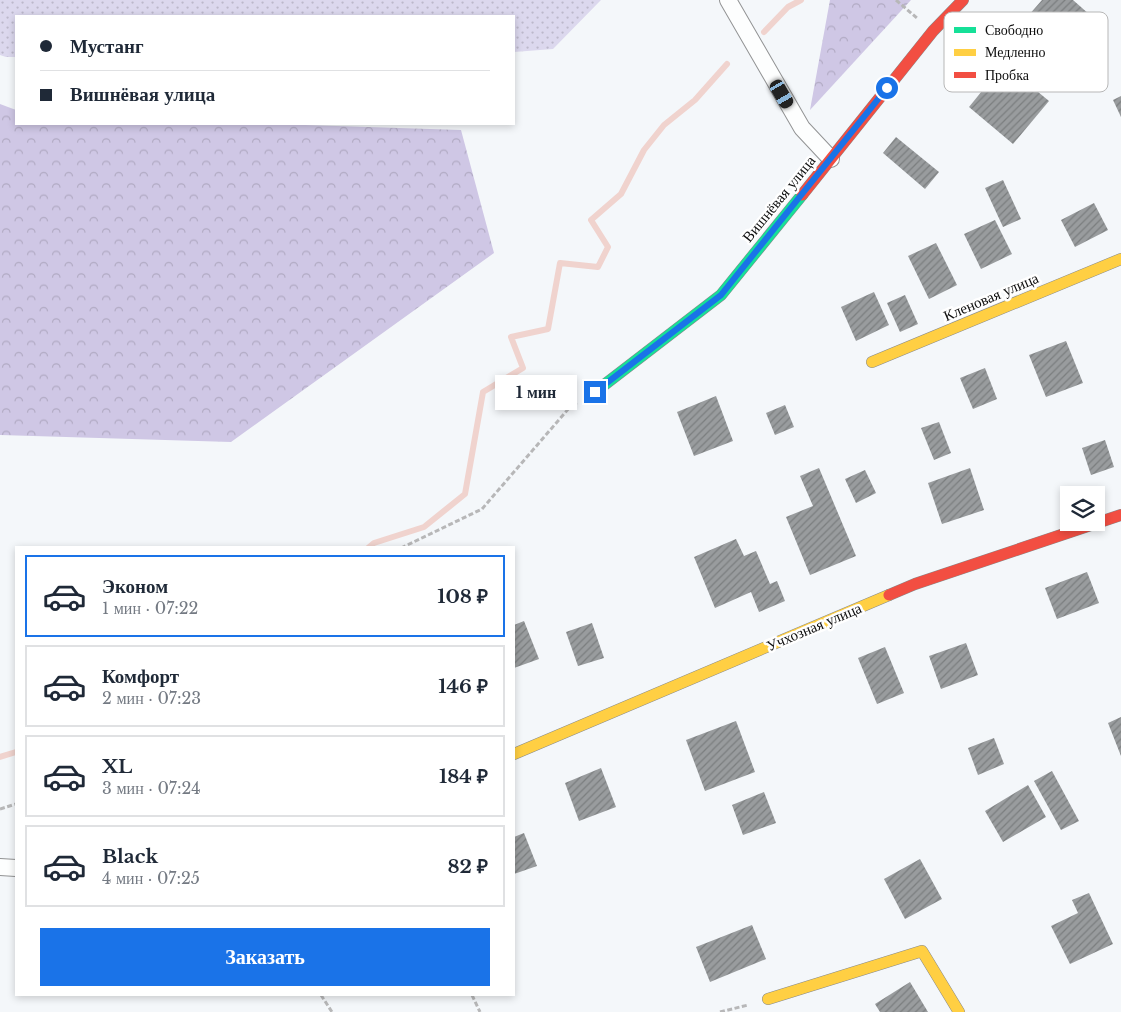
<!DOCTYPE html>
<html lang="ru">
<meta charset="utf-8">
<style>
:root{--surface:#fff;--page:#f6f6f7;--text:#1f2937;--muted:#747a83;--line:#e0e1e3;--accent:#1a73e8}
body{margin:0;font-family:"Libre Baskerville",serif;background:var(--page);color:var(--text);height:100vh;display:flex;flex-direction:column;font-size:19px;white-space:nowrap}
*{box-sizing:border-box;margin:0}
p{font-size:16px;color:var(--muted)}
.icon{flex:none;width:28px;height:28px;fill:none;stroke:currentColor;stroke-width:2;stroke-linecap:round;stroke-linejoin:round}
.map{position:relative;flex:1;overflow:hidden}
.panel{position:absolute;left:15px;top:546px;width:500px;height:450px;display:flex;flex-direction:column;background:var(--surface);border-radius:0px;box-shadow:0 2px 8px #0003}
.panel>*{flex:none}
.top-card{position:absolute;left:15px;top:15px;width:500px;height:110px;border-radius:0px;box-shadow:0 2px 8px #0003;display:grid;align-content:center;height:110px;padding:0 25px;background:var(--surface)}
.fabs{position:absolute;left:1060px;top:486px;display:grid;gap:10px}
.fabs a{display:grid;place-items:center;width:45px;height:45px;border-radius:0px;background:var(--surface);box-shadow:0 2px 8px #0003;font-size:25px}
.end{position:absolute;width:22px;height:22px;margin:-11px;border:6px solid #1a73e8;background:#fff;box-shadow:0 0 0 2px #fff}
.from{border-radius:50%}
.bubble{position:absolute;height:35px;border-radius:0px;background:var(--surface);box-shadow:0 2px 8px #0003;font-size:16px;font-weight:700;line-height:35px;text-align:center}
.car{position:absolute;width:15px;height:30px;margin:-15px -8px;border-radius:6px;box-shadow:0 0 4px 1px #0007;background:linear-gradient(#222 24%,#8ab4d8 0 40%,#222 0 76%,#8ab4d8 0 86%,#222 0)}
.top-card b{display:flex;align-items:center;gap:18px;height:48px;font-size:19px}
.top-card b+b{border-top:1px solid var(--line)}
.top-card i{width:12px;height:12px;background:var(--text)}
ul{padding:9px 0 0;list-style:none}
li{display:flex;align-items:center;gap:15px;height:82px;margin:0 10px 8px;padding:0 15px;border:2px solid var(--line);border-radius:0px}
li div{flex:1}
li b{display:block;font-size:19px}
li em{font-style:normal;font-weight:700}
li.on{border-color:var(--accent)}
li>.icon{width:45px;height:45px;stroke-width:1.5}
.action{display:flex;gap:10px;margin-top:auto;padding:10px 25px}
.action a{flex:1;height:58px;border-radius:0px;background:var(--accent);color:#fff;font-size:20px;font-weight:700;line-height:58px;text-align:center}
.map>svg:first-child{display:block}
</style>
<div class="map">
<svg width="1121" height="1012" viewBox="0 0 1121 1012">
<defs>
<pattern id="grass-dots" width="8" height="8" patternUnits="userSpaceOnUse" patternTransform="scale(1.25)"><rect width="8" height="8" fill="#dcd8ee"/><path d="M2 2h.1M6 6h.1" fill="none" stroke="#bcb8cb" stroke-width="1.8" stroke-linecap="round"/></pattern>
<pattern id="forest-crowns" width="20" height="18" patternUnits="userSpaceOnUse" patternTransform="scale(1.25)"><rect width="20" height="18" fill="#cfc7e5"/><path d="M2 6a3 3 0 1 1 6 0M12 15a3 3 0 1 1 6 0" fill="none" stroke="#b1aac3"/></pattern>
<pattern id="building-hatch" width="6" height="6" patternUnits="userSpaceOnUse" patternTransform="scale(1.25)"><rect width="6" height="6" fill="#999c9e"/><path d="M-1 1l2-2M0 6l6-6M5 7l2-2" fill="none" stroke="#7b7e7f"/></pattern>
</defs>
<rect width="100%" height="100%" fill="#f4f7fa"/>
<path fill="url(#grass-dots)" d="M0,0h601l-48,49 -39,3v-36h-498v41h-10l-6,-2z"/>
<g fill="url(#forest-crowns)">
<path d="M830,0h81l-101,110z"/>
<path d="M0,104l16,6v14h258l187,6 33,123 -263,189 -231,-7z"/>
</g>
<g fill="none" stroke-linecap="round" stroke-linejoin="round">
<g stroke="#f0d3ce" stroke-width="6">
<path d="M764,32l24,-25 13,-7"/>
<path d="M368,548l6,-5 50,-16 41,-33 18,-102 40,-24 -12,-31 37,-8 12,-66 38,4 10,-20 -17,-27 30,-26 23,-44 20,-25 31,-25 32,-36"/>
<path d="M0,757l16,-5"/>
</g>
</g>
<g fill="url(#building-hatch)">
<path d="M1042,0h31l17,15 -41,48 -35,-31z"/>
<path d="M1004,64l45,37 -36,43 -44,-37z"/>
<path d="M1121,96v21l-8,-17z"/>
<path d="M896,137l43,35 -14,17 -42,-36z"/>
<path d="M1003,180l18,39 -18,8 -18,-39z"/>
<path d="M1094,203l14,27 -33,17 -14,-27z"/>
<path d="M995,220l17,34 -31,15 -17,-35z"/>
<path d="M936,243l21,42 -28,14 -21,-43z"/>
<path d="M874,292l15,33 -33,16 -15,-34z"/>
<path d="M905,295l13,29 -18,8 -13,-29z"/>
<path d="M1066,341l17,42 -37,14 -17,-42z"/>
<path d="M985,368l12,31 -24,10 -13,-31z"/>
<path d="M716,396l17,45 -39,15 -17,-44z"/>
<path d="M785,405l9,22 -19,8 -9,-22z"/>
<path d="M939,422l12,31 -17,7 -13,-32z"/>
<path d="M1105,440l9,27 -23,8 -9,-27z"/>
<path d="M819,468l37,88 -46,19 -24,-58 27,-11 -13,-30z"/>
<path d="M970,468l14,42 -42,14 -14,-41z"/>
<path d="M865,470l11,23 -20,10 -11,-24z"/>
<path d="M736,539l8,17 12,-5 14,33 7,-3 8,20 -26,11 -8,-20 -36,16 -21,-51z"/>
<path d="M1087,572l12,31 -42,16 -12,-31z"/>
<path d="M524,621l15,38 -25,9v-43z"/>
<path d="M592,623l12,35 -26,8 -12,-34z"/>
<path d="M966,643l12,32 -37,14 -12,-33z"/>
<path d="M885,647l19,46 -27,11 -19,-46z"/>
<path d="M1121,717v39l-13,-33z"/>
<path d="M736,721l19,51 -50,19 -19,-51z"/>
<path d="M994,738l10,26 -26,11 -10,-27z"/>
<path d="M601,768l15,39 -37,14 -14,-38z"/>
<path d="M1052,771l27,50 -18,9 -27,-49z"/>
<path d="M1028,785l18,32 -43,25 -18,-31z"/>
<path d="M764,792l12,31 -33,12 -11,-30z"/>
<path d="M524,833l13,33 -23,8v-37z"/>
<path d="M920,859l22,40 -37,20 -21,-40z"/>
<path d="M1089,893l24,51 -43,20 -19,-38 27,-13 -6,-13z"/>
<path d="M752,925l14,34 -56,23 -14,-35z"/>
<path d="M910,982l18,30h-48l-5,-8z"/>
</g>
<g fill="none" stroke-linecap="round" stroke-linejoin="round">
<defs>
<g id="street">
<path d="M728,0l74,128 29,31"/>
<path d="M0,867l16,1"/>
</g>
<path id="fast" d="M595,392l126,-97 81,-100"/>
<g id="slow">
<path d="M872,362l249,-103"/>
<path d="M514,754l375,-159"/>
<path d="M768,999l154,-48 37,61"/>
</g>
<g id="jam">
<path d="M802,195l131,-164 30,-31"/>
<path d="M889,595l26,-11 206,-69"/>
</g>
</defs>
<use href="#street" stroke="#929394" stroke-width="18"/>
<use href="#fast" stroke="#888a8b" stroke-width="12"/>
<use href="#slow" stroke="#888a8b" stroke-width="12"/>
<use href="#jam" stroke="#888a8b" stroke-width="12"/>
<g stroke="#b7b7b8" stroke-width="3" stroke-dasharray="5 2.5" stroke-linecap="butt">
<path d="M896,0l22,19"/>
<path d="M401,548l81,-39 88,-102 7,-4"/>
<path d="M0,809l16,-5"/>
<path d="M321,995l11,17"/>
<path d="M472,995l8,17"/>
<path d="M720,1012l28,-7"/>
</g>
<use href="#street" stroke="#fdfefe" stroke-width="16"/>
<use href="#fast" stroke="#16e098" stroke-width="11"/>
<use href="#slow" stroke="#ffcf43" stroke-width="11"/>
<use href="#jam" stroke="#f24e42" stroke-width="11"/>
</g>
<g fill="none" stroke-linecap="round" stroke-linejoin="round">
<path stroke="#1a73e8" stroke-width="6" d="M595,392l126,-97 166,-207"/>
</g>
<g text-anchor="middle" stroke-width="5" stroke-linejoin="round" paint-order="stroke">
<g font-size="15" fill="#0e0e0e" stroke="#fff">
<text transform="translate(779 199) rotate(-51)" y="5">Вишнёвая улица</text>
<text transform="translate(991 297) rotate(-23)" y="5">Кленовая улица</text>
<text transform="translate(814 627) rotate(-23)" y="5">Учхозная улица</text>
</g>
</g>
<rect x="944" y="12" width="164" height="80" rx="8" fill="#fff" stroke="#b7b7b7" stroke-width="1"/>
<rect x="954" y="27" width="22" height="6" fill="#16e098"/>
<rect x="954" y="49" width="22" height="7" fill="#ffcf43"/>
<rect x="954" y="72" width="22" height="6" fill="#f24e42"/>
<g font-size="14" fill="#0e0e0e">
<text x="985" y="35">Свободно</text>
<text x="985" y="57">Медленно</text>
<text x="985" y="80">Пробка</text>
</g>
</svg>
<div class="fabs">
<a><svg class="icon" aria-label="layers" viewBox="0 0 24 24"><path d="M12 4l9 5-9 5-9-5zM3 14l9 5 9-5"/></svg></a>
</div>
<i class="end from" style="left:887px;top:88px"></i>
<i class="end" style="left:595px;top:392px"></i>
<div class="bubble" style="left:495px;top:375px;width:82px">1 мин</div>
<i class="car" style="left:782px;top:94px;rotate:150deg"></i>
<div class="top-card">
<b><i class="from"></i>Мустанг</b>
<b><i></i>Вишнёвая улица</b>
</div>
<section class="panel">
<ul>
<li class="on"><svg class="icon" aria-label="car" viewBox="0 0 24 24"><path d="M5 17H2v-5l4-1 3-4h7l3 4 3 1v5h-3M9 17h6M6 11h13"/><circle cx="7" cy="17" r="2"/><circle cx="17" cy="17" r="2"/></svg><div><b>Эконом</b><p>1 мин · 07:22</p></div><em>108 ₽</em></li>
<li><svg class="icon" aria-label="car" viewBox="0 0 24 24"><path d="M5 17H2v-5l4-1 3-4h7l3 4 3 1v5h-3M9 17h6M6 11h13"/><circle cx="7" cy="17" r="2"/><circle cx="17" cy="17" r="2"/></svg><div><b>Комфорт</b><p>2 мин · 07:23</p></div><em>146 ₽</em></li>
<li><svg class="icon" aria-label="car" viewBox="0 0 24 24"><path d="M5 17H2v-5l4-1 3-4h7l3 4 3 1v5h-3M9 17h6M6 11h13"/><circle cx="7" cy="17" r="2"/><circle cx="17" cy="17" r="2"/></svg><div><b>XL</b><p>3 мин · 07:24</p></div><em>184 ₽</em></li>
<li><svg class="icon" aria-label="car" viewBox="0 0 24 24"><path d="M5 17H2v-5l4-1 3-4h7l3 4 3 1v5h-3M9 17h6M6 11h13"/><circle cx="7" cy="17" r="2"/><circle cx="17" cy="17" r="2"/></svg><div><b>Black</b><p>4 мин · 07:25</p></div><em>82 ₽</em></li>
</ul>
<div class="action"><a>Заказать</a></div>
</section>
</div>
